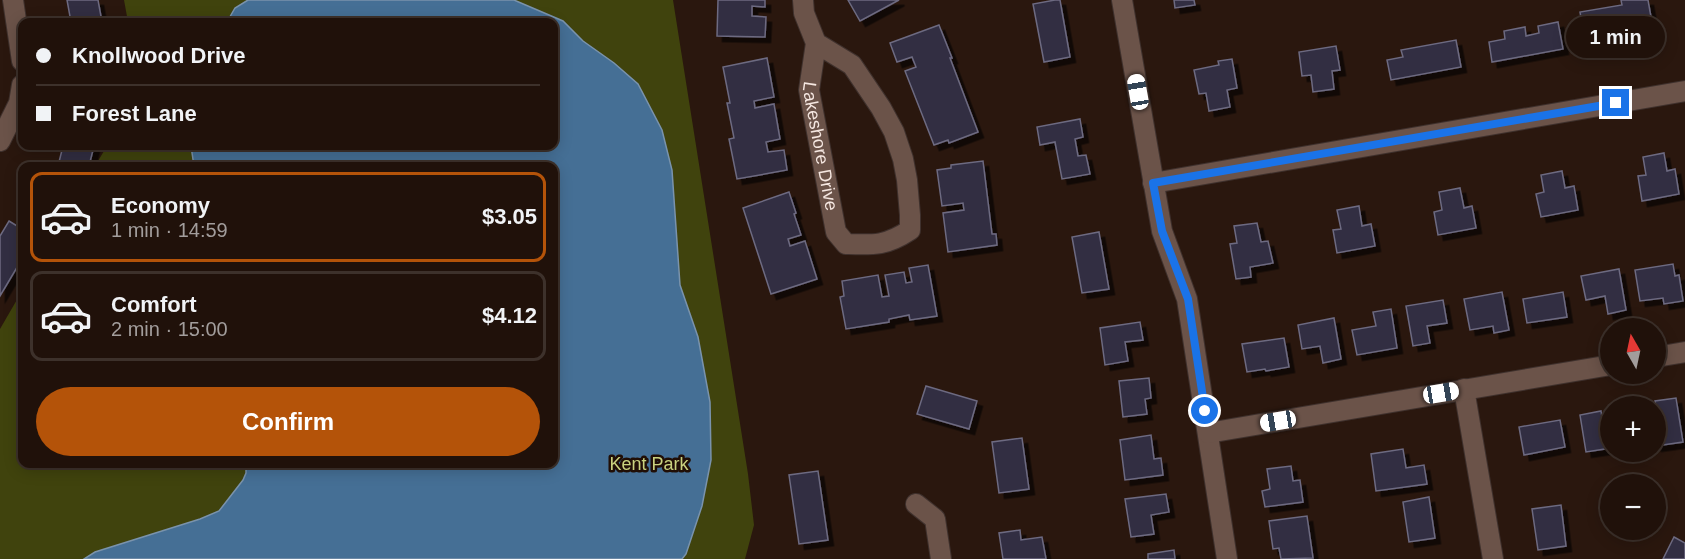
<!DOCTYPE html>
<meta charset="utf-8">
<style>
:root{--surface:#20110a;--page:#281a13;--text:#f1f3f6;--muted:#a29d9c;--line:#3d312b;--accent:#b45309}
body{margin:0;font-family:Arial,sans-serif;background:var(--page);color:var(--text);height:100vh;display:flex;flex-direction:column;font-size:22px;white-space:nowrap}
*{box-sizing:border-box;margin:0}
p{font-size:20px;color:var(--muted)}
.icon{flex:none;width:33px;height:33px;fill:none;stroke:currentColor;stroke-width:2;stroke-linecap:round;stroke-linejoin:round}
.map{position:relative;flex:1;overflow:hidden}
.panel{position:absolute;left:18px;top:162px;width:540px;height:306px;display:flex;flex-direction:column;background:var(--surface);border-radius:12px;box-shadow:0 3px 15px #0003,0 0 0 2px var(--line)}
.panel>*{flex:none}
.hud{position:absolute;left:18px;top:18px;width:540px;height:132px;border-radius:12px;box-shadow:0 3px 15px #0003,0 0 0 2px var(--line);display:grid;align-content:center;height:132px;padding:0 18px;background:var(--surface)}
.needle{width:39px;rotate:351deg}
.fabs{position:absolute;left:1600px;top:318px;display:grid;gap:12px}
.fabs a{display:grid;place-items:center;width:66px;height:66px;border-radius:50%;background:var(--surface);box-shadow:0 3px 15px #0003,0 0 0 2px var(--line);font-size:30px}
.end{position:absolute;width:27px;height:27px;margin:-14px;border:8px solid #1a73e8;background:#fff;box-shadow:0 0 0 3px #fff}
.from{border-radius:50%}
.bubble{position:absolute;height:42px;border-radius:21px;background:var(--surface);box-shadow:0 3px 15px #0003,0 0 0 2px var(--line);font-size:20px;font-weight:700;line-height:42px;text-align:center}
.car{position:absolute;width:18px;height:36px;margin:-18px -9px;border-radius:8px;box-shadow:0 0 4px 2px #0007;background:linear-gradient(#fff 24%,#345 0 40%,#fff 0 76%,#345 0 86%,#fff 0)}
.hud b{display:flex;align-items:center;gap:21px;height:57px;font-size:22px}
.hud b+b{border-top:2px solid var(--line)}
.hud i{width:15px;height:15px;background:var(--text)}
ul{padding:10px 0 0;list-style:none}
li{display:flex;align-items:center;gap:18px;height:90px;margin:0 12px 9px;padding:0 6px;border:3px solid var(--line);border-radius:12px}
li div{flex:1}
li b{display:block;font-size:22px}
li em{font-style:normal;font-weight:700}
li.on{border-color:var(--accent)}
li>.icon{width:54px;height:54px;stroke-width:1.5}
.action{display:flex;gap:12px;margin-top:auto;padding:12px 18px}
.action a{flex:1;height:69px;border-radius:36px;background:var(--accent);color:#fff;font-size:24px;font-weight:700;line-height:69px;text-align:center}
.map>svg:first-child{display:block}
</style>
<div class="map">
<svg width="1685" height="559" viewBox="0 0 1685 559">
<defs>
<filter id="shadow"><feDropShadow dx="5.5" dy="5.5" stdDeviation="0" flood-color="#0009"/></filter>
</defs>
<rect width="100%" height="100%" fill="#2a170e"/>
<path fill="#40430d" d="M124,0h549l75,474 6,51 -9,34h-745v-230l22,-38v173h532v-298h-459l12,-20h447v-124h-426z"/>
<path fill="#456f95" stroke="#7a93ac" stroke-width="1.5" d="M248,0h266l49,21 20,20 31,22 24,21 24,46 10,40 8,115 18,52 12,65 1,58 -9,46 -16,48 -4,5h-598l11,-7 105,-33 19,-8 24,-31 3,-7v-9h308v-298h-360l-3,-20h363v-124h-327l8,-14z"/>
<g fill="#312e42" stroke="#6d6a81" stroke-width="1.5" filter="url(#shadow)">
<path d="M67,0h31l4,22h-31z"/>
<path d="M718,0h47v7l-13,-1v10l14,1 -1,20 -48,-1z"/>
<path d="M848,0h51l-39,21z"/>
<path d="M1055,0h5l10,57 -26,5 -11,-58z"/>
<path d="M1174,0h20l1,5 -20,3z"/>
<path d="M1621,0h27l6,34 -19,4 -1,-6 -49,9 -5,-29 42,-7z"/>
<path d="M1558,22l5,27 -71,13 -3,-20 16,-3 -1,-8 21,-4 1,9 13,-3 -1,-7z"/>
<path d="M939,25l13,33h-2l28,74 -29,11 -1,-3 -14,5 -29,-74 11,-4 -4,-10 -15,5 -7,-19z"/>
<path d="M1456,40l5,27 -70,13 -4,-20 16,-3 -2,-7z"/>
<path d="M1336,46l4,24 -8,1 2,18 -21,3 -2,-17 -9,1 -3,-24z"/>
<path d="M767,58l7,39 -20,4 1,7 19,-4 6,35 -14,3 2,10 16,-2 3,20 -50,9 -8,-40 5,-1 -7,-35h3l-7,-36z"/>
<path d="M1232,59l5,29 -10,2 3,17 -21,4 -3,-18 -7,1 -5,-24 25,-5 -1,-4z"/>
<path d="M1080,119l3,18 -8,2 3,17 8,-1 4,19 -28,5 -7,-37 -15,3 -3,-18z"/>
<path d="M63,146h31l-5,20h-31z"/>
<path d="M1664,153l3,18 8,-2 4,25 -37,7 -4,-25 8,-1 -3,-18z"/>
<path d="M983,161l9,73h4l1,11 -49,7 -5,-39 21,-3 -1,-7 -21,3 -5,-36 14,-2v-3z"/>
<path d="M1562,171l3,17 9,-2 4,24 -37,7 -5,-23 8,-2 -3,-17z"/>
<path d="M1460,188l4,20 8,-2 4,22 -38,7 -4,-23 8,-2 -3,-18z"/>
<path d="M789,192l7,21 -2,1 7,21 -13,4 2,7 15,-5 12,38 -46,15 -28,-86z"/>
<path d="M1359,206l3,20 9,-2 4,22 -38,7 -4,-23 8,-1 -4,-19z"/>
<path d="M9,221l13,8v30l-22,37v-60z"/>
<path d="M1257,223l4,19 7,-1 5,22 -23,4 1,10 -15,2 -6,-35 7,-1 -3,-17z"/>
<path d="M1099,232l10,57 -27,4 -10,-56z"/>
<path d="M1673,264l2,12 4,-1 4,26 -19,3 -1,-6 -23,3 -5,-31z"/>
<path d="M928,265l9,51 -27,4 -1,-5 -20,4v3l-43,7 -6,-32 4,-1 -2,-15 36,-6 4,22 7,-1 -4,-21 19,-3 2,11 6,-1 -3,-14z"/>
<path d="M1619,269l7,41 -18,4 -3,-18 -19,4 -5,-24z"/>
<path d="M1502,292l7,38 -15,3 -1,-7 -23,4 -6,-31z"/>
<path d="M1563,292l4,25 -40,6 -4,-24z"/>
<path d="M1443,300l4,23 -20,3 3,17 -17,3 -7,-40z"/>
<path d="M1391,309l6,39 -40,7 -5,-25 24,-4 -3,-14z"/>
<path d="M1334,318l7,41 -18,4 -3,-17 -18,3 -4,-24z"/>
<path d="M1140,322l3,18 -18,2 3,19 -23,4 -5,-37z"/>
<path d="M1284,338l5,29 -23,4 -1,-2 -18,3 -5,-28z"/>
<path d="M1149,378l2,20 -6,1 2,15 -24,3 -4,-36z"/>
<path d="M926,386l51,15 -8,28 -52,-15z"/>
<path d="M1676,398l7,44 -27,4v-30h2l-3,-15z"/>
<path d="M1601,411l1,6 9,-2v33l-25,4 -6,-37z"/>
<path d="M1560,420l5,27 -41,8 -5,-28z"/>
<path d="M1151,435l3,24 7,-1 2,17 -38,5 -5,-40z"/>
<path d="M1022,438l7,51 -30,4 -7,-51z"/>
<path d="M1403,449l3,19 18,-3 3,19 -51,7 -5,-37z"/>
<path d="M1291,466l2,15 7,-1 3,22 -38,5 -3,-16 8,-2 -3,-20z"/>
<path d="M818,471l10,69 -29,4 -10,-69z"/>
<path d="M1166,494l3,18 -18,3 3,19 -23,3 -6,-38z"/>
<path d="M1429,497l6,41 -26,4 -6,-40z"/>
<path d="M1561,505l5,41 -28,4 -6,-41z"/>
<path d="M1307,516l6,42 -32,1 -2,-11 -6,1 -4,-28z"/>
<path d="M1020,530l1,10 21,-3 4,22h-43l-4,-26z"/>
<path d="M1674,537l11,6v16h-22z"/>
<path d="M1174,550l1,9h-27v-5z"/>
</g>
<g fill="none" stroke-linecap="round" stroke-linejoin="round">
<defs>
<g id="minor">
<path d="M13,0l9,61"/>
<path id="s1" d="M803,0l1,13 12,30 -7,47 27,142 10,12c28,1 40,2 64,-14v-15l-3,-35 -4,-21 -9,-27 -13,-24 -29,-43 -36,-22"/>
<path d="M1122,0l40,231 25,68 40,260"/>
<path d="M0,141l19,-38 3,-18"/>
<path d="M1153,183l532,-92"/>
<path d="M1656,357l29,-5"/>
<path d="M1464,389l29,170"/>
<path d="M1208,433l403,-68"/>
<path d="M916,504l19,15 6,40"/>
</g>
</defs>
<use href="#minor" stroke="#3f312d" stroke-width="22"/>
<use href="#minor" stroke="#6b5349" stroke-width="20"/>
</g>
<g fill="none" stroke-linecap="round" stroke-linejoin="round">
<path stroke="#1a73e8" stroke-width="8" d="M1205,411l-17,-112 -26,-68 -9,-48 463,-80"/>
</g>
<g text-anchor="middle" stroke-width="5" stroke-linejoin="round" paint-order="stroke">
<g font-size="18" fill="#f5e7e1" stroke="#200e06">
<text dy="6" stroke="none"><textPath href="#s1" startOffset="150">Lakeshore Drive</textPath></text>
</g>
<g font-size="18" fill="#cad27f" stroke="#200e06">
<text x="649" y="470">Kent Park</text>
</g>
</g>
</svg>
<div class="fabs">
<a><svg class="needle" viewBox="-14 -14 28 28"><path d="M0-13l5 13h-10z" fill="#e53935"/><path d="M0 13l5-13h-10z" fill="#a29d9c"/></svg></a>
<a>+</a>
<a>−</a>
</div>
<i class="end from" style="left:1205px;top:411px"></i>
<i class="end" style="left:1616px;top:103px"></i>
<div class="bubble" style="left:1566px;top:16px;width:99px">1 min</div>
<i class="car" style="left:1138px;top:92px;rotate:350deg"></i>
<i class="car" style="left:1441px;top:393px;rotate:80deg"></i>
<i class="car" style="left:1278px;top:421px;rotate:260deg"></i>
<div class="hud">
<b><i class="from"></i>Knollwood Drive</b>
<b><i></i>Forest Lane</b>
</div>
<section class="panel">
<ul>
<li class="on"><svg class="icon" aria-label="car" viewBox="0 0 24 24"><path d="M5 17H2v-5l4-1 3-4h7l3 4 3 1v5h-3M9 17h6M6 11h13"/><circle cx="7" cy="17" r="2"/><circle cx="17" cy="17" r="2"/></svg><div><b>Economy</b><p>1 min · 14:59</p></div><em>$3.05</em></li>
<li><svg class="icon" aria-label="car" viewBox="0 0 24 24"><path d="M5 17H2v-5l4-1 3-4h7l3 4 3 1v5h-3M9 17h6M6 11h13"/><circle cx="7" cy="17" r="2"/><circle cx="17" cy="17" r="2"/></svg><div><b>Comfort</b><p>2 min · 15:00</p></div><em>$4.12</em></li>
</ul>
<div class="action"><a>Confirm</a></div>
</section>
</div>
